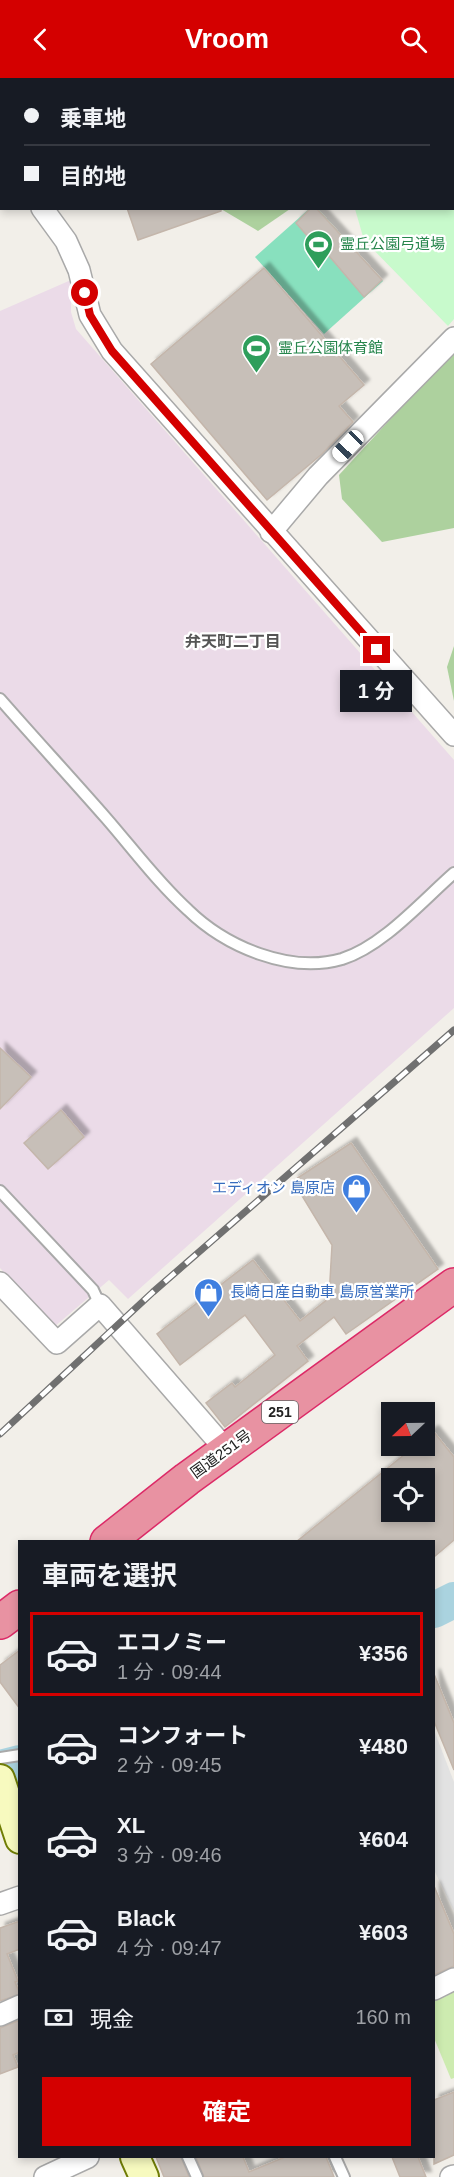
<!DOCTYPE html>
<html lang="ja">
<meta charset="utf-8">
<style>
:root{--surface:#171b24;--page:#242831;--text:#f1f3f6;--muted:#9ea1a6;--line:#363941;--accent:#d40000}
body{margin:0;font-family:Arial,"Noto Sans JP",sans-serif;background:var(--page);color:var(--text);height:100vh;display:flex;flex-direction:column;font-size:22px;white-space:nowrap}
*{box-sizing:border-box;margin:0}
p{font-size:20px;color:var(--muted)}
.icon{flex:none;width:33px;height:33px;fill:none;stroke:currentColor;stroke-width:2;stroke-linecap:round;stroke-linejoin:round}
.map{position:relative;flex:1;overflow:hidden}
.drawer{position:absolute;left:18px;top:1462px;width:417px;height:618px;display:flex;flex-direction:column;background:var(--surface);border-radius:0px;box-shadow:0 3px 9px #0003}
.drawer>*{flex:none}
.hud{position:absolute;left:0px;top:0px;width:454px;height:132px;box-shadow:0 3px 9px #0003;display:grid;align-content:center;height:132px;padding:0 24px;background:var(--surface)}
.needle{width:39px;rotate:248deg}
.tools{position:absolute;left:381px;top:1324px;display:grid;gap:12px}
.tools a{display:grid;place-items:center;width:54px;height:54px;border-radius:0px;background:var(--surface);box-shadow:0 3px 9px #0003;font-size:30px}
.end{position:absolute;width:27px;height:27px;margin:-14px;border:8px solid #d40000;background:#fff;box-shadow:0 0 0 3px #fff}
.from{border-radius:50%}
.bubble{position:absolute;height:42px;border-radius:0px;background:var(--surface);box-shadow:0 3px 9px #0003;font-size:20px;font-weight:700;line-height:42px;text-align:center}
.car{position:absolute;width:18px;height:36px;margin:-18px -9px;border-radius:8px;box-shadow:0 0 4px 2px #0007;background:linear-gradient(#fff 24%,#345 0 40%,#fff 0 76%,#345 0 86%,#fff 0)}
.hud b{display:flex;align-items:center;gap:21px;height:57px;font-size:22px}
.hud b+b{border-top:2px solid var(--line)}
.hud i{width:15px;height:15px;background:var(--text)}
ul{padding:0;list-style:none}
li{display:flex;align-items:center;gap:18px;height:84px;margin:0 12px 9px;padding:0 12px;border:3px solid transparent;border-radius:0px}
li div{flex:1}
li b{display:block;font-size:22px}
li em{font-style:normal;font-weight:700}
li.selected{border-color:var(--accent)}
li>.icon{width:54px;height:54px;stroke-width:1.5}
h2{padding:0 24px;font-size:27px;line-height:72px}
.pay{display:flex;align-items:center;gap:15px;height:66px;padding:0 24px;font-size:22px}
.pay p{margin-inline-start:auto}
.cta{display:flex;gap:12px;margin-top:auto;padding:12px 24px}
.cta a{flex:1;height:69px;border-radius:0px;background:var(--accent);color:#fff;font-size:24px;font-weight:700;line-height:69px;text-align:center}
header{display:flex;justify-content:space-between;align-items:center;height:78px;padding:0 24px;background:var(--accent);color:#fff;font-size:27px;font-weight:700}
.map>svg:first-child{display:block}
</style>
<header><svg class="icon" aria-label="back" viewBox="0 0 24 24"><path d="M15 5l-7 7 7 7"/></svg>Vroom<svg class="icon" aria-label="search" viewBox="0 0 24 24"><circle cx="10" cy="10" r="6"/><path d="M15 15l6 6"/></svg></header>
<div class="map">
<svg width="454" height="2099" viewBox="0 0 454 2099">
<defs>
<filter id="shadow"><feDropShadow dx="5.5" dy="-5.5" stdDeviation="1.5" flood-color="#0004"/></filter>
</defs>
<rect width="100%" height="100%" fill="#f2efe9"/>
<path fill="#ebdbe8" d="M71,202v32l5,17 378,431v248l-326,291 -19,-19 -55,47 -54,-59v-957z"/>
<path fill="#cdebb0" d="M454,1905v95l-3,1 -17,-41v-45z"/>
<g fill="#add19e">
<path d="M182,0h212l-1,2z"/>
<path d="M221,131h69l-32,22z"/>
<path d="M454,272v178l-72,14 -40,-43 -3,-24z"/>
<path d="M454,568v55l-7,-34z"/>
</g>
<path fill="#c8facc" d="M366,0h88v241l-6,7 -84,-86 -9,-31 98,-1v-128l-89,-1z"/>
<path fill="#88e0be" d="M309,131h9l65,72 -59,53 -69,-77z"/>
<path fill="#e2e2e2" d="M434,1652l20,52v129l-20,-41z"/>
<g fill="none" stroke-linecap="round" stroke-linejoin="round">
<g stroke="#aad3df" stroke-width="36">
<path d="M434,1532l20,-10"/>
<path d="M0,1690l20,-5"/>
</g>
</g>
<g fill="#c7bfb8" stroke="#c4b6ab" stroke-width="1.5" fill-rule="evenodd" filter="url(#shadow)">
<path d="M127,130h94v3l-83,29z"/>
<path d="M311,130h5l66,72 -18,17 -52,-61 -3,2 -13,-15z"/>
<path d="M264,190l100,117 -25,21 14,16 -31,32 -55,46 -116,-136z"/>
<path d="M0,970l31,29 -31,32z"/>
<path d="M61,1032l23,27 -36,32 -24,-26z"/>
<path d="M351,1065l87,126 -92,65 -12,-17 -37,29 11,15 -83,66 -19,-24 26,-20 3,4 40,-32 -30,-40 -65,50 -23,-31 96,-74 47,61 29,-23 3,-53 -39,-64z"/>
<path d="M433,1353l21,26v83l-20,17v-15h-138l119,-96h9v-8zM392,1401h32v33h-32z"/>
<path d="M20,1572v59l-20,-27v-17z"/>
<path d="M434,1596l20,49v47l-20,-49z"/>
<path d="M434,1808l20,48v32l-20,9z"/>
<path d="M20,1843v28l-13,5 11,27 -3,1 5,12 -20,7v-73z"/>
<path d="M20,1942v32l-7,3 5,12 -18,7v-46z"/>
<path d="M454,2014v63l-20,9v-64z"/>
<path d="M156,2079h25l8,20h-25z"/>
<path d="M196,2079h47l6,15 36,-15h41l8,20h-130z"/>
<path d="M392,2079h26l8,20h-26z"/>
</g>
<g fill="none" stroke-linecap="round" stroke-linejoin="round">
<defs>
<g id="lane">
<path d="M0,621c35,40 71,79 106,119 27,31 52,65 82,92 38,37 102,64 154,49 41,-13 80,-58 112,-86"/>
<path d="M0,1113l93,99 7,15"/>
<path d="M0,1680l20,-3"/>
<path d="M188,2079l9,20"/>
<path d="M335,2079l9,20"/>
</g>
<g id="street">
<path d="M0,83l2,2"/>
<path d="M42,130l24,33 13,29 11,45 22,36 342,384"/>
<path d="M271,454l47,-56 136,-138"/>
<path d="M0,1205l57,60 43,-38 127,146"/>
<path d="M0,1826l20,-7"/>
<path d="M434,1911l20,-10"/>
<path d="M0,1937l20,-9"/>
<path d="M45,2099l43,-20"/>
<path d="M451,2099l3,-1"/>
</g>
<g id="secondary">
<path d="M0,1701l20,60"/>
<path d="M135,2079l9,20"/>
</g>
<g id="highway">
<path d="M107,1464l80,-63 267,-194"/>
<path d="M0,1544l20,-15"/>
</g>
</defs>
<use href="#lane" stroke="#a9a9a9" stroke-width="14"/>
<use href="#street" stroke="#a9a9a9" stroke-width="24"/>
<use href="#secondary" stroke="#707d05" stroke-width="32"/>
<use href="#highway" stroke="#dc2a67" stroke-width="36"/>
<use href="#lane" stroke="#fff" stroke-width="10"/>
<use href="#street" stroke="#fff" stroke-width="21"/>
<use href="#secondary" stroke="#f7fabf" stroke-width="28"/>
<use href="#highway" stroke="#e892a2" stroke-width="33"/>
<defs>
<path id="rail" d="M0,1356l153,-142 301,-262"/>
</defs>
<use href="#rail" stroke="#707070" stroke-width="7"/>
<use href="#rail" stroke="#fff" stroke-width="4.5" stroke-dasharray="14" stroke-linecap="butt"/>
</g>
<g fill="none" stroke-linecap="round" stroke-linejoin="round">
<path stroke="#d40000" stroke-width="8" d="M85,215l5,22 22,36 265,299"/>
</g>
<defs>
<symbol id="stadium-pin" viewBox="-11 -11 22 30"><path d="M0 17L-7.5 6A9.5 9.5 0 1 1 7.5 6Z" fill="#2e9e5b" stroke="#fff"/><path d="M0-5a6.5 5 0 1 0 0 10a6.5 5 0 1 0 0-10ZM-3.5-1.8h7v3.6h-7Z" fill="#fff"/></symbol>
<symbol id="shop-pin" viewBox="-11 -11 22 30"><path d="M0 17L-7.5 6A9.5 9.5 0 1 1 7.5 6Z" fill="#3f7fe0" stroke="#fff"/><path d="M-5-2.5h2.3a2.7 3.5 0 0 1 5.4 0H5L5.5 6h-11ZM-1.5-2.5h3a1.5 2.3 0 0 0-3 0Z" fill="#fff"/></symbol>
</defs>
<g fill-rule="evenodd">
<use href="#stadium-pin" x="302" y="150" width="33" height="45"/>
<use href="#stadium-pin" x="240" y="254" width="33" height="45"/>
<use href="#shop-pin" x="340" y="1094" width="33" height="45"/>
<use href="#shop-pin" x="192" y="1198" width="33" height="45"/>
</g>
<g text-anchor="middle" stroke-width="4.5" stroke-linejoin="round" paint-order="stroke">
<rect fill="#fff" stroke="#646464" stroke-width="1.5" x="262" y="1323" width="36" height="22" rx="4.5"/>
<g font-size="14" font-weight="bold" fill="#222">
<text x="280" y="1339">251</text>
</g>
<g font-size="15" fill="#27864d" stroke="#fff" text-anchor="start">
<text x="340" y="171">霊丘公園弓道場</text>
<text x="278" y="275">霊丘公園体育館</text>
</g>
<g font-size="15" fill="#366cbe" stroke="#fff" text-anchor="end">
<text x="335" y="1115">エディオン 島原店</text>
<text x="230" y="1219" text-anchor="start">長崎日産自動車 島原営業所</text>
</g>
<g font-size="15" fill="#222" stroke="#fff">
<text transform="translate(221 1376) rotate(-36)" y="5">国道251号</text>
</g>
<g font-size="16" font-weight="bold" fill="#555" stroke="#fff">
<text x="233" y="569">弁天町二丁目</text>
</g>
</g>
</svg>
<div class="tools">
<a><svg class="needle" viewBox="-14 -14 28 28"><path d="M0-13l5 13h-10z" fill="#e53935"/><path d="M0 13l5-13h-10z" fill="#9ea1a6"/></svg></a>
<a><svg class="icon" aria-label="locate" viewBox="0 0 24 24"><circle cx="12" cy="12" r="6"/><path d="M12 2v4M12 18v4M2 12h4M18 12h4"/></svg></a>
</div>
<i class="end from" style="left:85px;top:215px"></i>
<i class="end" style="left:377px;top:572px"></i>
<div class="bubble" style="left:340px;top:592px;width:72px">1 分</div>
<i class="car" style="left:348px;top:368px;rotate:224deg"></i>
<div class="hud">
<b><i class="from"></i>乗車地</b>
<b><i></i>目的地</b>
</div>
<section class="drawer">
<h2>車両を選択</h2>
<ul>
<li class="selected"><svg class="icon" aria-label="car" viewBox="0 0 24 24"><path d="M5 17H2v-5l4-1 3-4h7l3 4 3 1v5h-3M9 17h6M6 11h13"/><circle cx="7" cy="17" r="2"/><circle cx="17" cy="17" r="2"/></svg><div><b>エコノミー</b><p>1 分 · 09:44</p></div><em>¥356</em></li>
<li><svg class="icon" aria-label="car" viewBox="0 0 24 24"><path d="M5 17H2v-5l4-1 3-4h7l3 4 3 1v5h-3M9 17h6M6 11h13"/><circle cx="7" cy="17" r="2"/><circle cx="17" cy="17" r="2"/></svg><div><b>コンフォート</b><p>2 分 · 09:45</p></div><em>¥480</em></li>
<li><svg class="icon" aria-label="car" viewBox="0 0 24 24"><path d="M5 17H2v-5l4-1 3-4h7l3 4 3 1v5h-3M9 17h6M6 11h13"/><circle cx="7" cy="17" r="2"/><circle cx="17" cy="17" r="2"/></svg><div><b>XL</b><p>3 分 · 09:46</p></div><em>¥604</em></li>
<li><svg class="icon" aria-label="car" viewBox="0 0 24 24"><path d="M5 17H2v-5l4-1 3-4h7l3 4 3 1v5h-3M9 17h6M6 11h13"/><circle cx="7" cy="17" r="2"/><circle cx="17" cy="17" r="2"/></svg><div><b>Black</b><p>4 分 · 09:47</p></div><em>¥603</em></li>
</ul>
<div class="pay"><svg class="icon" aria-label="cash" viewBox="0 0 24 24"><path d="M3 7h18v10H3z"/><circle cx="12" cy="12" r="2"/></svg>現金<p>160 m</p></div>
<div class="cta"><a>確定</a></div>
</section>
</div>
